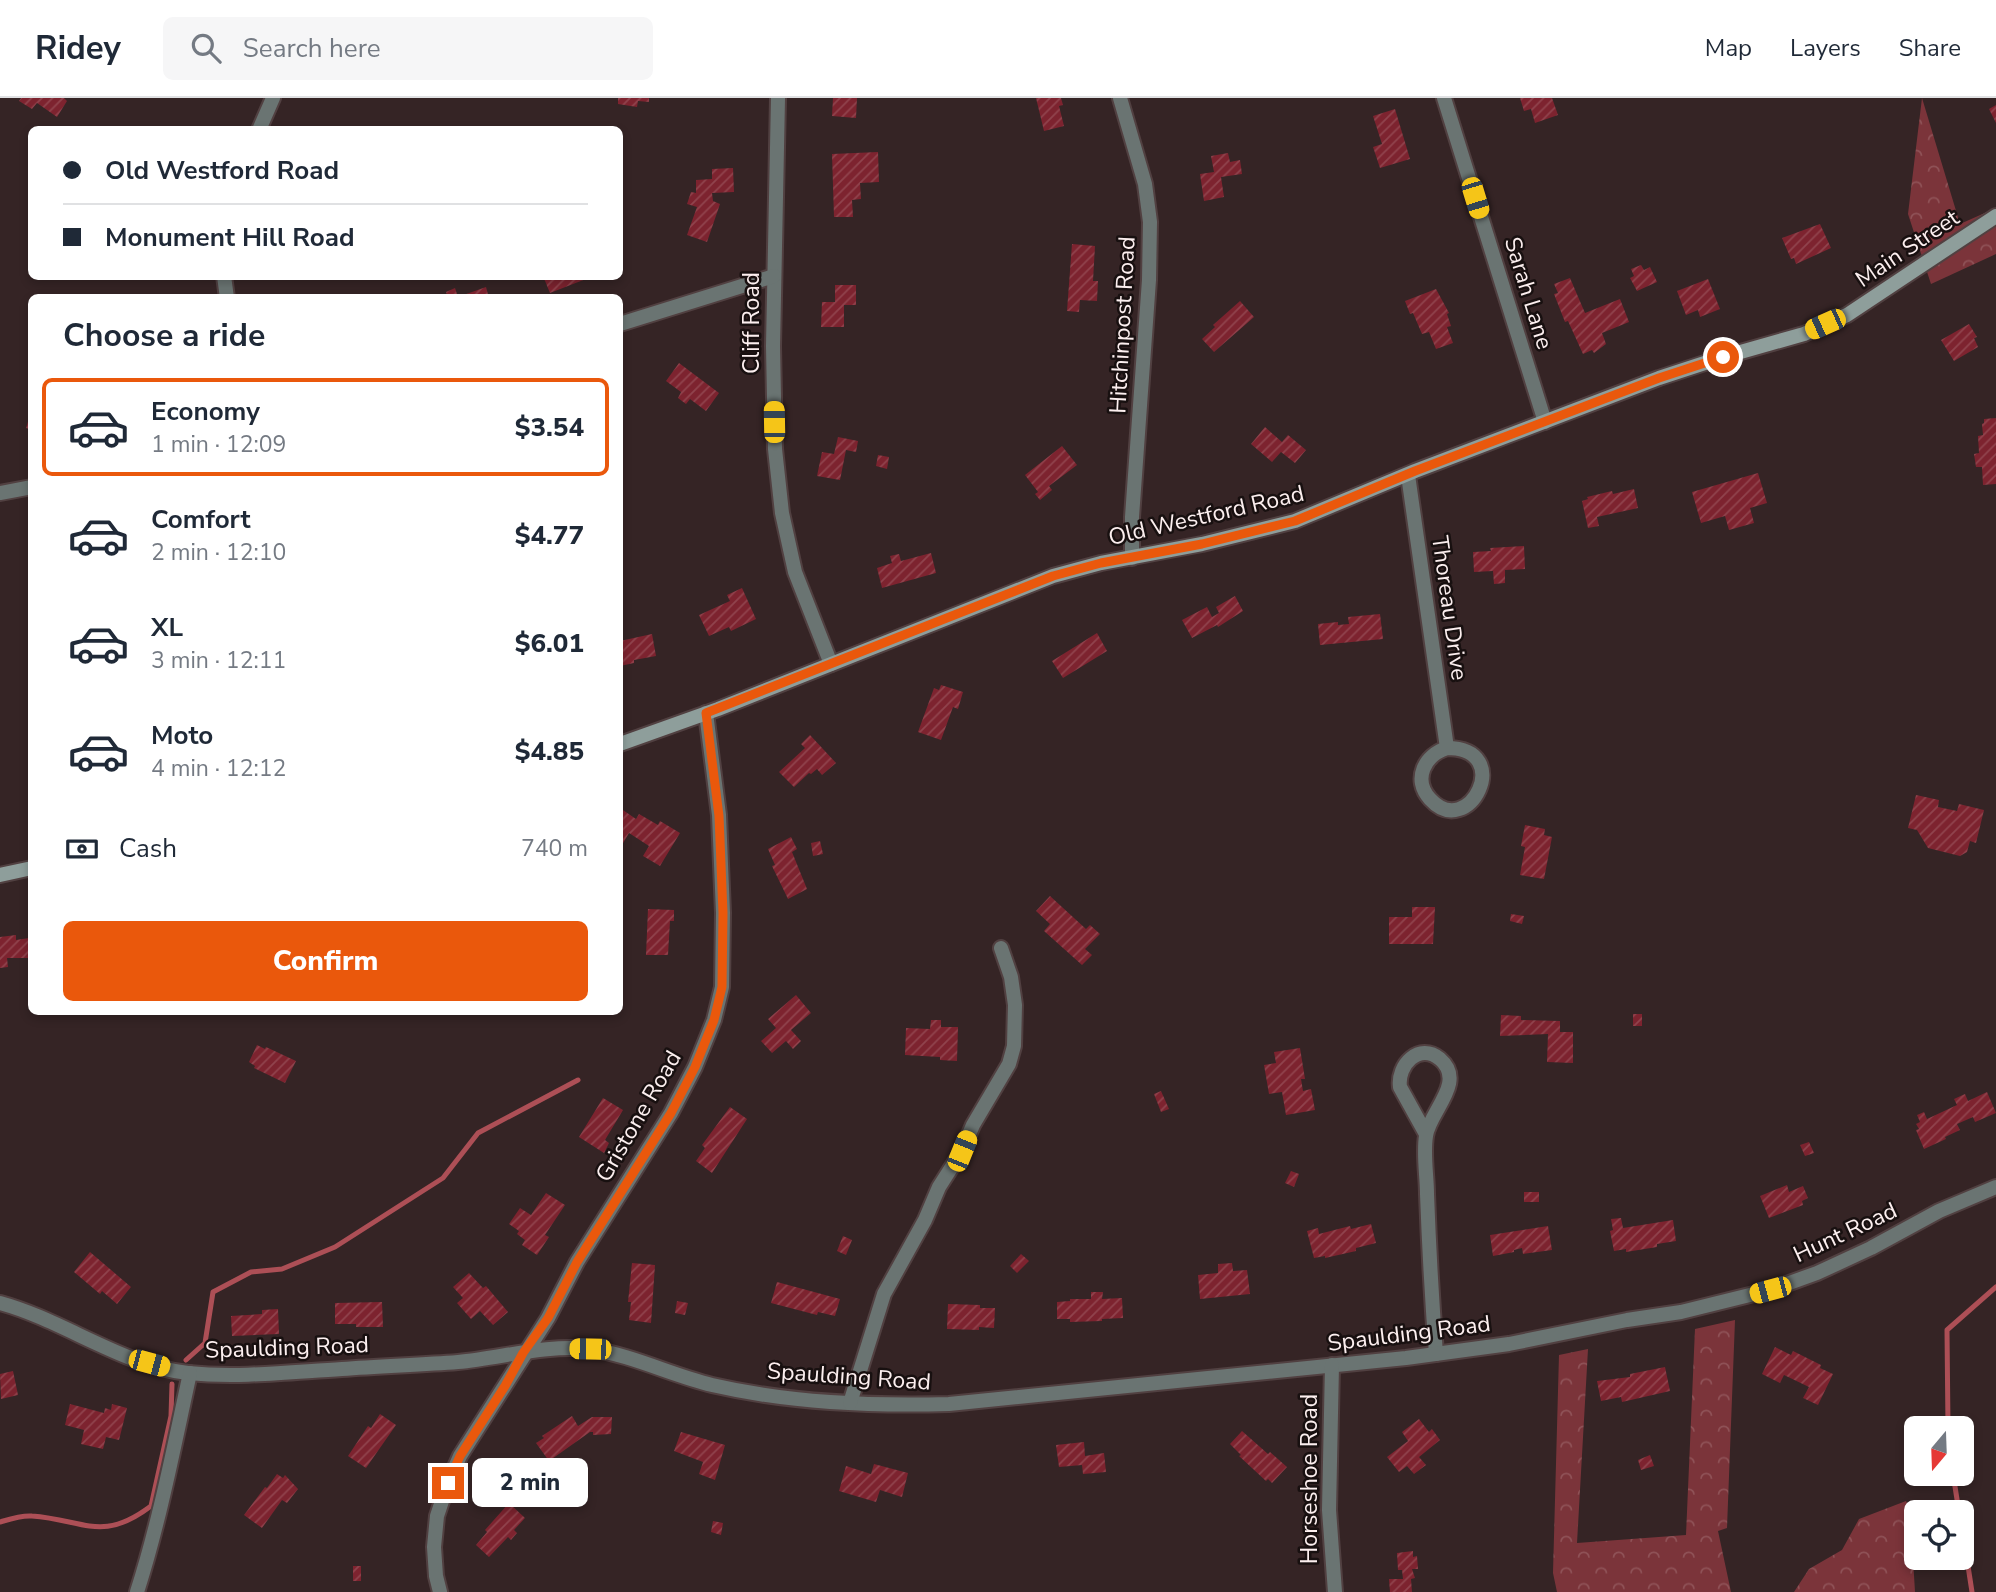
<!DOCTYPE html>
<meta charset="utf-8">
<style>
:root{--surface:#fff;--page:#f6f6f7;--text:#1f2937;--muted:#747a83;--line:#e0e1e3;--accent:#ea580c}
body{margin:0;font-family:"Nunito Sans",sans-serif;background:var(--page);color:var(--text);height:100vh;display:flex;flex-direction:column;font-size:26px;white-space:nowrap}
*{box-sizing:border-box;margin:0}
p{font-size:23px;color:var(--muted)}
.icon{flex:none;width:38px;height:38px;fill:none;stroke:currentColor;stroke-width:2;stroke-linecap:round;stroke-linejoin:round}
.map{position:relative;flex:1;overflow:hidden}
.details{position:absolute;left:28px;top:196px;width:595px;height:721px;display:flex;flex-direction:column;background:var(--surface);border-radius:10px;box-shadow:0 4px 10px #0003}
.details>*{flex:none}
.banner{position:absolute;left:28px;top:28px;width:595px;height:154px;border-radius:10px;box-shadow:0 4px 10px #0003;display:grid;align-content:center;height:154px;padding:0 35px;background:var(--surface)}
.needle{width:46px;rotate:199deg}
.fabs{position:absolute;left:1904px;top:1318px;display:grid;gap:14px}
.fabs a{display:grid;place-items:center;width:70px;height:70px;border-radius:10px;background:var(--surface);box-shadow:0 4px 10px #0003;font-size:35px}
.end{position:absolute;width:32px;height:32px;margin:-16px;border:9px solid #ea580c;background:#fff;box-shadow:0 0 0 4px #fff}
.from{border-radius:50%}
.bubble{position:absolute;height:49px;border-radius:10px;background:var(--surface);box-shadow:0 4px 10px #0003;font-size:23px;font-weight:800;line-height:49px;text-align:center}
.car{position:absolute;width:21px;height:42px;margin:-21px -10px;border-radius:9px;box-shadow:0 0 5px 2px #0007;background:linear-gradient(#f5c518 24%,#345 0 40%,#f5c518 0 76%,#345 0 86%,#f5c518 0)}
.banner b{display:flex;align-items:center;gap:24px;height:66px;font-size:26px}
.banner b+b{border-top:2px solid var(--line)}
.banner i{width:18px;height:18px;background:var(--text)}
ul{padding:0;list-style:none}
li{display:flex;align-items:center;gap:21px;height:98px;margin:0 14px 10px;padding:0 21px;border:4px solid transparent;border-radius:10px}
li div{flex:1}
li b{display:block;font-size:26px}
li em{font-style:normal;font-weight:800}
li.on{border-color:var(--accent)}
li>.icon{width:63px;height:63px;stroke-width:1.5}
h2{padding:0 35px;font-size:32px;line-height:84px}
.pay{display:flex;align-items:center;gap:18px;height:77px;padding:0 35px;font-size:26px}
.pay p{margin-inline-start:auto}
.primary-button{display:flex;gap:14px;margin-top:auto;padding:14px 35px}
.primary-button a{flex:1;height:80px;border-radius:10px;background:var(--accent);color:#fff;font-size:28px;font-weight:800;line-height:80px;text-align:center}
header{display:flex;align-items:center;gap:42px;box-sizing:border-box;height:98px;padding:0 35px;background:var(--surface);border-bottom:2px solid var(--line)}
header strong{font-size:33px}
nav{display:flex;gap:38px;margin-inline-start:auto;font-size:24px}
.search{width:490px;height:63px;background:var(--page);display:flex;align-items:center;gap:18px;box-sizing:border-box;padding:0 24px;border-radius:10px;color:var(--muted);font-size:26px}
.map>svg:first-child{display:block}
</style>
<header>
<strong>Ridey</strong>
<div class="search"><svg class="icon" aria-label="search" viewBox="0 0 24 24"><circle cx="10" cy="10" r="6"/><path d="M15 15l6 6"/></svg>Search here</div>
<nav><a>Map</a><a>Layers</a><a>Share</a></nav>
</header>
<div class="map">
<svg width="1996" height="1494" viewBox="0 0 1996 1494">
<defs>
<pattern id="forest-crowns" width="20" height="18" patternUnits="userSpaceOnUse" patternTransform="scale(1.75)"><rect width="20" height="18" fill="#7b343a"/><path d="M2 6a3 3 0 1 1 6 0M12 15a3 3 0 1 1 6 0" fill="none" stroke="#8f5257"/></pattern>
<pattern id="building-hatch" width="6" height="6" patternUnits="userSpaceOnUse" patternTransform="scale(1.75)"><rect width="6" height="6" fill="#7d232f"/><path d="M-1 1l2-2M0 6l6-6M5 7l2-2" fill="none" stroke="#90434d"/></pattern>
</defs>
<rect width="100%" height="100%" fill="#352425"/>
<g fill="url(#forest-crowns)">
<path d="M1922,0l38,126 36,-16v46l-65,30 -23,-70z"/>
<path d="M1735,1222l-8,208 -9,3 13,61h-174l-4,-19 6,-218 29,-6 -11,194 109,-8 9,-206z"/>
<path d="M1906,1403l4,8 5,83h-121l15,-23 33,-19 17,-31z"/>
</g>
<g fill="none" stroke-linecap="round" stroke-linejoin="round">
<g stroke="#ad4f56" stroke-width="5">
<path d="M186,1262l19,-17 8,-51 38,-20 31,-3 53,-22 108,-69 35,-45 100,-53"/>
<path d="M1948,1330l-1,-98 49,-43"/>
<path d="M1953,1376l6,38"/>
<path d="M0,1424c10,-3 22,-7 32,-6 53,4 70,27 119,-10l20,-90 1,-32"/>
<path d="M1962,1429l10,65"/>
</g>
</g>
<g fill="url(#building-hatch)">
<path d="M21,0h43l3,3 -10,16 -20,-14 -5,6 -13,-8z"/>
<path d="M618,0h31v4l-11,-1 -1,6 -19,-3z"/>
<path d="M833,0h24l-1,20 -24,-2z"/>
<path d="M1036,0h25l2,7 -4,1 5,20 -20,5z"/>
<path d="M1520,0h32l6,17 -23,8 -4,-14 -7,2z"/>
<path d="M1996,7v18l-7,-14z"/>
<path d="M1395,11l15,50 -30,9 -7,-21 9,-3 -9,-28z"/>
<path d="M878,54l1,30 -19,1 1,16 -9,1 1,17h-19l-2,-63z"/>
<path d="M1228,55l2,9 10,-2 2,14 -21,3 3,20 -20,4 -4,-27 14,-2 -3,-16z"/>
<path d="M733,70l1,24 -22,1 1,8 7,3 -13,38 -20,-7 10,-28 -10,-3 4,-12 5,1v-13l16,-1v-10z"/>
<path d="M1820,126l11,24 -35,16 -2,-6 -3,1 -9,-21z"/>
<path d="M1072,146l23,2 -2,35h5l-1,20 -17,-1 -1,12 -12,-1z"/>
<path d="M1641,167l3,5 6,-3 7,15 -20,9 -7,-13 4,-2 -3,-7z"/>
<path d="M543,178h48v1l-41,16z"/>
<path d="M1570,180l15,35 35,-14 9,23 -27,11 4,11 -12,9 -2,-3 -9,4 -15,-33 -3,1 -11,-28 4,-1 -4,-9z"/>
<path d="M1708,181l12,30 -20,8 -2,-7 -12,5 -9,-24z"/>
<path d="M835,187h21v20h-12v22h-23l1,-25h13z"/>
<path d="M486,189l3,11h-41l-2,-6 9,-4 3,9z"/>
<path d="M1436,191l13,24 -2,1 4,12 -4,1 6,16 -17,6 -7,-17 -7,2 -9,-21 -3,1 -5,-13z"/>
<path d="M1240,203l14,16 -40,35 -12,-13 13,-12 -2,-2z"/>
<path d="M1969,226l8,13 -3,1 4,9 -24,14 -13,-21z"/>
<path d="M679,265l40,30 -13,18 -16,-12 -4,5 -8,-6 3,-6 -15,-11z"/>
<path d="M31,314h1v18l-6,-2z"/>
<path d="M1996,320v66l-13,1 -1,-18h-6l-2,-13 5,-1 -1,-17 5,-1 -1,-11 2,-1v-4z"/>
<path d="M1265,329l17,15 6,-7 18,15 -11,13 -14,-11 -9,10 -21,-18z"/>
<path d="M838,339l20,4 -2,11 -10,-2 -6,30 -23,-4 5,-24 12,2z"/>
<path d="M1062,348l15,19 -28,21 3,4 -12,10 -5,-6 3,-2 -13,-17z"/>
<path d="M878,357l11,2 -2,12 -11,-3z"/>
<path d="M1758,375l9,30 -17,5 4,15 -25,7 -4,-14 -24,7 -9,-31z"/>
<path d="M1634,391l4,19 -41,9 2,9 -11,2 -6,-27 6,-2 -1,-2 25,-6 1,3z"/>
<path d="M1524,448l1,23 -20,1v13l-11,1 -1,-13 -19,1 -1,-20 18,-1 -1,-3z"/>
<path d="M931,455l5,20 -54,15 -5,-20 15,-5 -2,-7 9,-2 2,7z"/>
<path d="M742,490l14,31 -25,12 -2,-4 -20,9 -10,-21 31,-14 -3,-6z"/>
<path d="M1235,498l8,15 -25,16 -1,-2 -25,13 -10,-18 25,-13 5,10 7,-4 -3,-6z"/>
<path d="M1380,516l3,25 -63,6 -2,-21 20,-2v3l11,-1 -1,-7z"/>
<path d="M1097,535l10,18 -44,27 -11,-17z"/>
<path d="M652,536l4,22 -22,4v3l-14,3v-25z"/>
<path d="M941,587l22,7 -5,17 -5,-2 -12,33 -23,-8 16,-44 5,2z"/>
<path d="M810,637l26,28 -14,12 -5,-6 -6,5 -2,-1 -15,14 -15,-15 26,-24 -4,-4z"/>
<path d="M1916,697l23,5 -1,7 19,4 2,-7 25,6 -8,33 -6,-2 -3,11 -7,4 -32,-8 -11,-18 -9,-2z"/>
<path d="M620,710l16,11 3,-5 19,11 2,-4 20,12 -20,33 -17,-10 6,-10 -20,-13 -7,12 -2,-2z"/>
<path d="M1525,727l20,4 -1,6 8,2 -8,42 -24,-4 5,-28 -4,-1z"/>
<path d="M791,739l6,12 -5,3 15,37 -19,10 -16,-33 3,-1 -7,-16z"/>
<path d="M820,743l3,13 -10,2 -2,-13z"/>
<path d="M1050,798l36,33 4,-4 10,9 -15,15 7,6 -10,10 -38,-34 6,-7 -14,-13z"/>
<path d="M1412,809h23l-2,37h-44v-27h23z"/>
<path d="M648,811l26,1v11h-4l-2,34h-22z"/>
<path d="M1511,816l13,2 -2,8 -12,-3z"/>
<path d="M16,837v5l13,-2 2,20h-24l1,9 -8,1v-31z"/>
<path d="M796,897l15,18 -20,17 10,11 -8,8 -7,-8 -14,12 -11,-12 15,-13 -8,-9z"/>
<rect x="1633" y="916" width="9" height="12"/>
<path d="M1501,917l20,1v4l39,1v11h13v31l-26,-1 1,-28 -48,2z"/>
<path d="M931,922h10v7h17l-1,34 -17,-1v-3l-35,-2 1,-27 24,1z"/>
<path d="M257,947l8,4 1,-2 30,14 -11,22 -31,-15 1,-2 -6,-4z"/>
<path d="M1300,950l5,31h-4l2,12 8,-2 4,21 -29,5 -4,-23 -13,2 -5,-29 12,-2 -2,-11z"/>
<path d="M1161,993l8,18 -8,3 -7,-18z"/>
<path d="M1987,994l9,21 -21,9 -2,-5 -16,7 3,6 -15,7 1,2 -22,10 -8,-19 3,-1 -3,-5 4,-2 -3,-7 7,-3 3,7 30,-14 -3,-6 11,-5 3,7z"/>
<path d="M603,1000l20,12 -18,30 4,3 -5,10 -25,-16z"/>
<path d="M730,1009l17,12 -35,54 -16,-12 9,-13 -3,-3z"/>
<path d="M1809,1044l5,11 -9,3 -5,-11z"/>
<path d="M1291,1073l8,3 -5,13 -9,-4z"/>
<path d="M1787,1087l2,7 14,-6 5,12 -6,3 1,4 -34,13 -9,-22z"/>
<rect x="1524" y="1094" width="15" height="10"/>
<path d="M546,1095l19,12 -20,30 4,2 -12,18 -15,-10 3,-5 -8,-6 2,-3 -10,-7 11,-16 11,7z"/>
<path d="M1621,1120l2,10 50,-8 3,21 -19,3v3l-31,5v-3l-12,2 -4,-20 3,-1 -2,-11z"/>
<path d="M1371,1126l5,19 -20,5v3l-31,7v-2l-11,2 -7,-27 11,-3 1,6 31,-8 1,3z"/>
<path d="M1548,1128l4,24 -29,4 -1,-6 -8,2v2l-21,4 -3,-21z"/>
<path d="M843,1138l9,4 -6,15 -9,-4z"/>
<path d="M90,1154l41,35 -14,17 -15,-13 -2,3 -26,-22z"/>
<path d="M1021,1156l8,7 -12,12 -7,-7z"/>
<path d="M632,1165l23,2 -4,58 -22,-3 2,-18h-3z"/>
<path d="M1232,1165l1,8 14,-1 3,24 -50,5 -2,-24 20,-2v-9z"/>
<path d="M469,1175l14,15 3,-2 22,26 -15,13 -13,-14 -9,8 -14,-16 6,-5 -10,-11z"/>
<path d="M777,1184l63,17 -5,17 -17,-4 -1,3 -46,-12z"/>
<path d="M1091,1194h12l-1,7 20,-1 1,20 -21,1v2l-32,1v-3h-13v-17l13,-1v-2h21z"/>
<path d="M677,1203l11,2 -3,12 -10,-2z"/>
<path d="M382,1204l1,25h-27v-3h-21v-21z"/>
<path d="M948,1206l32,1v3h15l-1,20 -15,-1v3l-32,-1z"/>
<path d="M278,1211l1,25 -47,2 -1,-20 31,-2v-4z"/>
<path d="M1775,1249l16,8 2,-4 28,14 -1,3 13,6 -15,31 -15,-7 6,-11 -25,-12 -4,8 -18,-9z"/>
<path d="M1665,1269l5,24 -48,11 -1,-5 -20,4 -4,-20 33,-4v-3z"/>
<path d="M13,1273l5,24 -17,4 -1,-25z"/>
<path d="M70,1306l34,9 1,-5 6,2 1,-6 15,4 -8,32 -13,-3 -3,12 -22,-5 3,-14 -19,-5z"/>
<path d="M380,1316l16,11 -30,43 -18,-12 20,-30 3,2z"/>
<path d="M572,1318l6,10 14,-9h20l-1,17 -18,1v-3h-3l-41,29 -13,-18 8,-5 -2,-2z"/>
<path d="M1419,1321l10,13 3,-3 8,11 -21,17 7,8 -12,9 -7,-8 -8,6 -12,-15 21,-16 -6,-9z"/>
<path d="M1242,1333l26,23 2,-2 17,15 -15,16 -4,-4 -2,2 -27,-25 2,-1 -11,-11z"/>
<path d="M681,1334l44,13 -10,35 -16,-6 4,-12 -29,-11z"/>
<path d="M1084,1344l1,14 19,-3 2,19 -23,2 -1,-9 -23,2 -3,-22z"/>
<path d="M1650,1357l4,11 -13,4 -3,-10z"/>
<path d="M874,1366l34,9 -6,24 -22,-7 -4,12 -37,-11 7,-25 25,8z"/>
<path d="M277,1376l6,4 2,-3 13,14 -11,14 -5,-3 -20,28 -18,-13 21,-28 2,1z"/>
<path d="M509,1405l16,15 -11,12 3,3 -6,7 -3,-3 -19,20 -13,-12 11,-13 -2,-2z"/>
<path d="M713,1423l10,2 -2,12 -10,-3z"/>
<path d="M1413,1453v6l4,-1 1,13h-6l3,9 -4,1 1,13h-22l-1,-13h14l-1,-9h-4l-1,-17z"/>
<rect x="353" y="1468" width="8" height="15"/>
</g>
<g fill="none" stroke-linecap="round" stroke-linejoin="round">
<defs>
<g id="minor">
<path d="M778,0l-5,248 2,103 7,64 13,59 36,92"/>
<path d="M1120,0l25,86 5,38 -1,58 -17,237v41"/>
<path d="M1444,0l101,324"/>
<path d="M259,32l14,-32"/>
<path d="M224,178l3,22"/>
<path d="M620,226l154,-48"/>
<path d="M1408,377l39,273c-22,7 -35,31 -17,51 39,43 86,-51 17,-51"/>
<path d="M0,395l32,-6"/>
<path d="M1426,1036l-26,-47c-3,-22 19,-45 40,-28 27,23 -11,53 -14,77 -3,18 1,40 1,58 2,54 5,107 9,160"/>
<path d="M0,1205c63,17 123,63 188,70 51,5 102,-1 154,-4 38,-3 77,-4 116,-7 44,-4 88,-18 132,-13 42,6 81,26 122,36 78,18 158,21 237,19l457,-46 103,-14 118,-24 54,-8 89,-22 47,-17 54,-25 68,-37 57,-24"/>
<path d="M1332,1267l-3,145 6,82"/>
<path d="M850,1305l34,-109 41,-74 14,-33 23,-36 11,-26 36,-61 5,-18 1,-41 -4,-28 -10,-29"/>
<path d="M137,1494c23,-72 37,-146 53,-219"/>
<path d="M440,1494l-4,-16 -2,-29 3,-31 11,-33 12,-27 88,-138 29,-56 94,-149 24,-46 19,-47 8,-33 1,-74 -4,-98 -13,-102"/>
</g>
<g id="secondary">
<path d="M620,646l98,-35 335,-133 48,-13 101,-19 93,-23 120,-50 244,-93 64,-21 81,-23 43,-19 149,-99"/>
<path d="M0,777l32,-7"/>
</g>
</defs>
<use href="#minor" stroke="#514041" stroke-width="18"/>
<use href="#secondary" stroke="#514041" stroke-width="18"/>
<use href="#minor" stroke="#6a7472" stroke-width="14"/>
<use href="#secondary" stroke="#8e9e9b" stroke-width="14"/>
</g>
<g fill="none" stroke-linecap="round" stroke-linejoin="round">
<path stroke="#ea580c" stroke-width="9" d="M448,1385l12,-27 45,-70 18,-33 25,-35 29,-56 94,-149 24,-46 19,-47 8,-33 1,-74 -4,-97 -13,-103 347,-137 48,-13 101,-19 93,-23 120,-50 244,-93 64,-21"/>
</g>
<g text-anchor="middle" stroke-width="5" stroke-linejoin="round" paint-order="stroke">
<g font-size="23" fill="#fcefef" stroke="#181010">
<text transform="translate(1907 150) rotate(-34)" y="8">Main Street</text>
<text transform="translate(1529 195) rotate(73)" y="8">Sarah Lane</text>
<text transform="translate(751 225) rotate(-90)" y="8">Cliff Road</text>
<text transform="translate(1122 227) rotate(-87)" y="8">Hitchinpost Road</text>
<text transform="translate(1206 417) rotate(-13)" y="8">Old Westford Road</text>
<text transform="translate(1450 510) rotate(82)" y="8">Thoreau Drive</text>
<text transform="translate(638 1018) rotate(-60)" y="8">Gristone Road</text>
<text transform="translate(1845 1134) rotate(-25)" y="8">Hunt Road</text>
<text transform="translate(1409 1235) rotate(-7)" y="8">Spaulding Road</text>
<text transform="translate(287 1249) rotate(-2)" y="8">Spaulding Road</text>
<text transform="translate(849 1278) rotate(4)" y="8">Spaulding Road</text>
<text transform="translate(1309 1381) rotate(-90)" y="8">Horseshoe Road</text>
</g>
</g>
</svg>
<div class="fabs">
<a><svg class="needle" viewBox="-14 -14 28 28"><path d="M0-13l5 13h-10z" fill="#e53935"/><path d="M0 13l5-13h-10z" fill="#747a83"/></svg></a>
<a><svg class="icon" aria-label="locate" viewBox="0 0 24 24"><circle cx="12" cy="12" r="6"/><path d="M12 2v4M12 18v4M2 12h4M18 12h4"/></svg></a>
</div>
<i class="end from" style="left:1723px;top:259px"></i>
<i class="end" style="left:448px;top:1385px"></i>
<div class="bubble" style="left:472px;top:1360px;width:116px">2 min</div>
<i class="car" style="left:1475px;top:100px;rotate:163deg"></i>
<i class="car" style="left:1825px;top:226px;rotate:246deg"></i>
<i class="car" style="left:774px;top:324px;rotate:359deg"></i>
<i class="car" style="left:962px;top:1053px;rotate:22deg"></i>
<i class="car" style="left:1770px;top:1192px;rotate:255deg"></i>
<i class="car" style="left:590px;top:1251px;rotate:271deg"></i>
<i class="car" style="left:149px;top:1265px;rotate:105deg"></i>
<div class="banner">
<b><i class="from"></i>Old Westford Road</b>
<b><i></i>Monument Hill Road</b>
</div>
<section class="details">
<h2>Choose a ride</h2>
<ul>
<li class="on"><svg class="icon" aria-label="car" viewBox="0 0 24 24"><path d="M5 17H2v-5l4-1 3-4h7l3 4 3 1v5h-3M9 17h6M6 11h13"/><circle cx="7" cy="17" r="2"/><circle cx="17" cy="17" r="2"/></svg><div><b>Economy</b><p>1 min · 12:09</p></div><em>$3.54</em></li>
<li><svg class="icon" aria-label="car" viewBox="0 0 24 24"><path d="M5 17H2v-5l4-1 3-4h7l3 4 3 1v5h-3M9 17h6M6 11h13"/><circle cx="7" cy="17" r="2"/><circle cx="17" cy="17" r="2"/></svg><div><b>Comfort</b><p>2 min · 12:10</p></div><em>$4.77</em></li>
<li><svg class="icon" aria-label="car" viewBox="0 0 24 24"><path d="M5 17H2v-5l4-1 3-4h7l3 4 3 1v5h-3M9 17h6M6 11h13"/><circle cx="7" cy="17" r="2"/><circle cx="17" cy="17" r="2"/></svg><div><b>XL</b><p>3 min · 12:11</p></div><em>$6.01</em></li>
<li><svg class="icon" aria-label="car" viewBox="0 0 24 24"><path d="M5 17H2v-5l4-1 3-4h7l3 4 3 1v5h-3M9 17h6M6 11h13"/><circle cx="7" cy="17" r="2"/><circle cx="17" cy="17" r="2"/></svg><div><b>Moto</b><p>4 min · 12:12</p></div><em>$4.85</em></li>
</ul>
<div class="pay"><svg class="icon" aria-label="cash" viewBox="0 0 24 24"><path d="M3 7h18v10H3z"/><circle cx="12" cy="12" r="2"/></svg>Cash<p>740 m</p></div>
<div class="primary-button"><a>Confirm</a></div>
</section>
</div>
